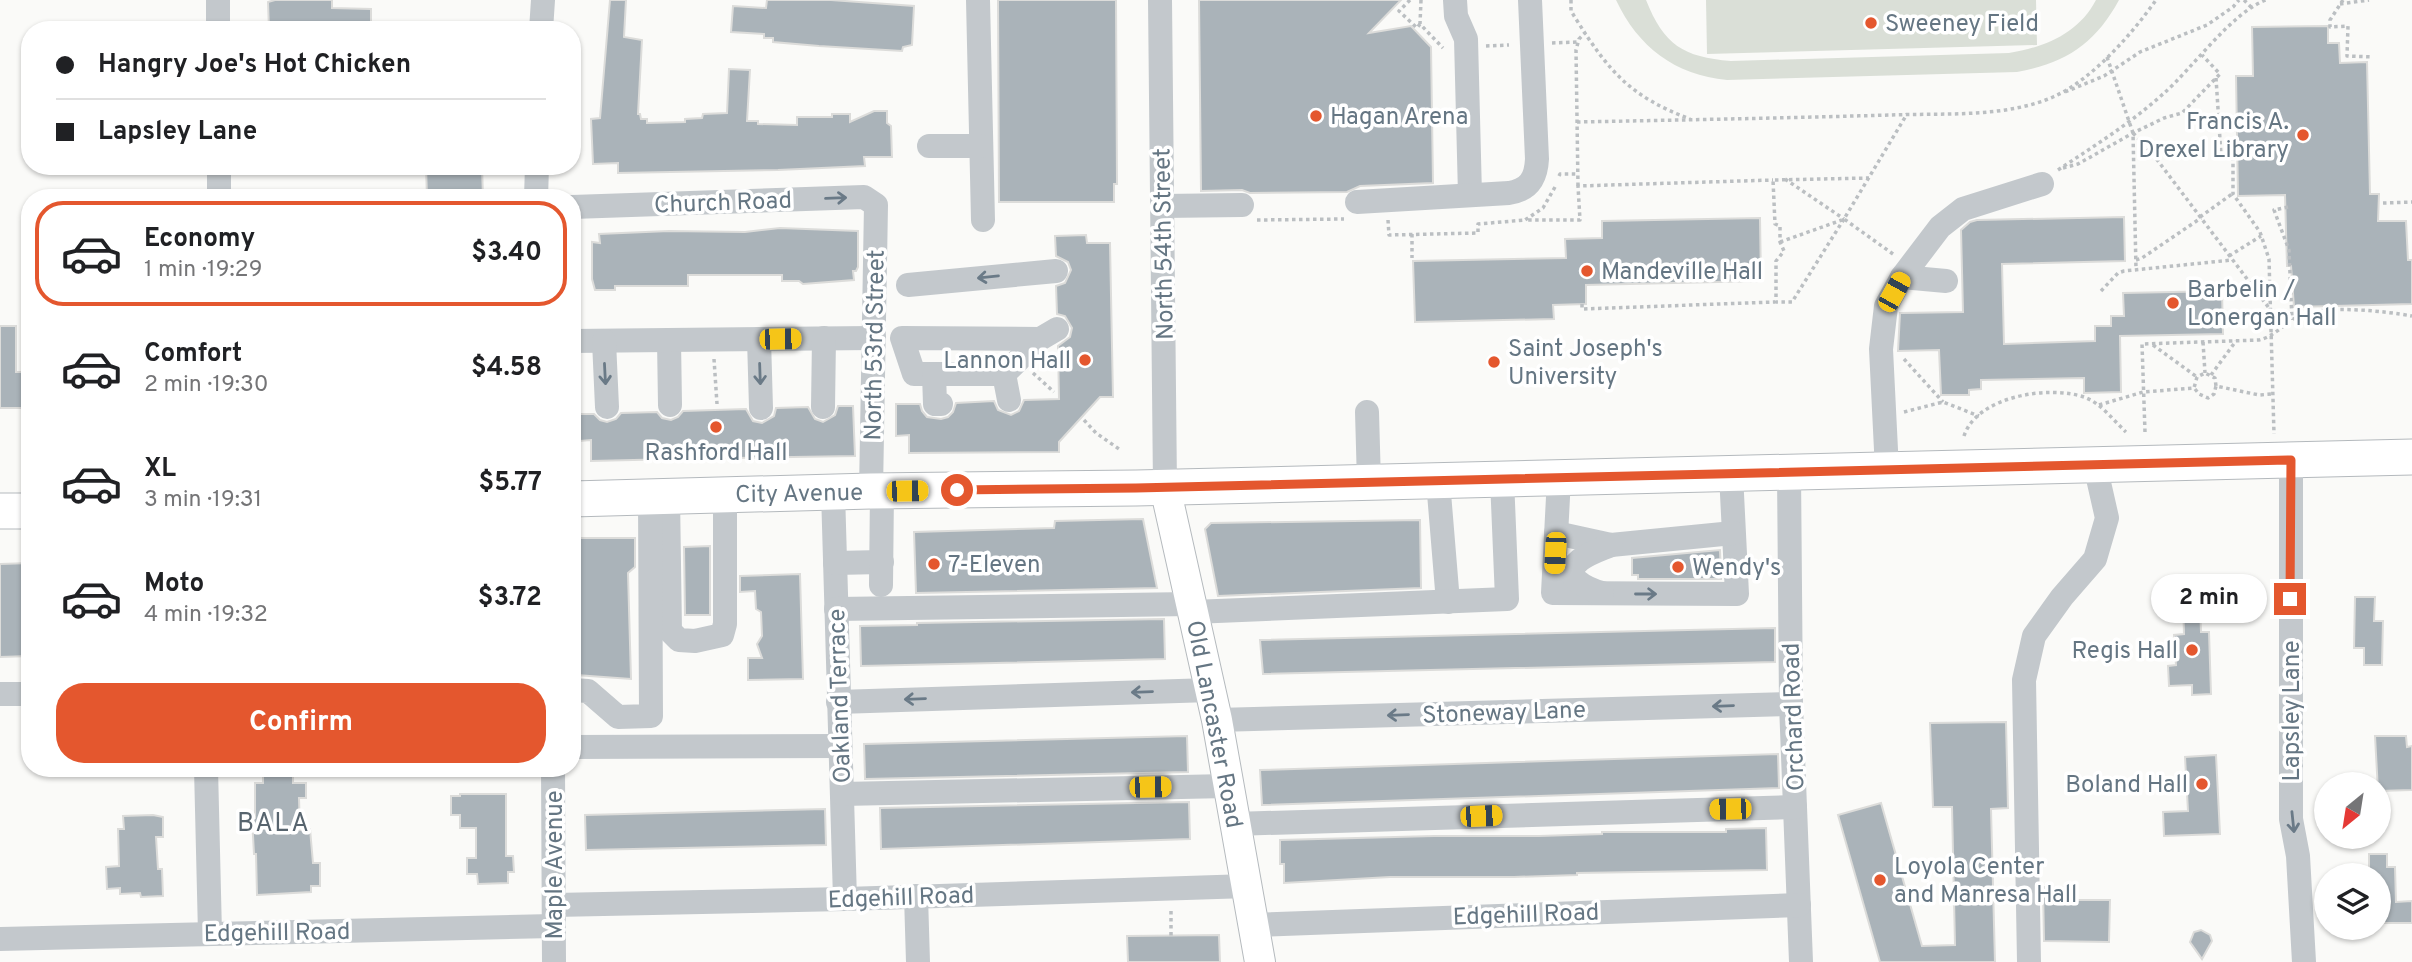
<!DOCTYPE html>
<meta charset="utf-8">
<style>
:root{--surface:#fff;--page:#f2f2f2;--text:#202124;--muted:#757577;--line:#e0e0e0;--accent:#e4572e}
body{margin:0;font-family:Overpass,sans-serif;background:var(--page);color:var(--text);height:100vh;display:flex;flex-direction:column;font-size:26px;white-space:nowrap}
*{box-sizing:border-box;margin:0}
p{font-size:23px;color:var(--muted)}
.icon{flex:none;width:38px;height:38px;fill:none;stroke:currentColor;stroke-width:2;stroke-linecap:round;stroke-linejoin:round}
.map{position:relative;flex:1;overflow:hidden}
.details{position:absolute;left:21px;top:189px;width:560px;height:588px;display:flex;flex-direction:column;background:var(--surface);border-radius:28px;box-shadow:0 2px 5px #0004}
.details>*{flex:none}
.guide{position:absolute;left:21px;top:21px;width:560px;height:154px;border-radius:28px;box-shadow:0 2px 5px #0004;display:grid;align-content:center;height:154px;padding:0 35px;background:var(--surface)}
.needle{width:46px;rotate:210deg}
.tools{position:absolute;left:2314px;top:772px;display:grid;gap:14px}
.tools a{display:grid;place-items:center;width:77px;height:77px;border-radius:50%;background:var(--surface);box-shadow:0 2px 5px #0004;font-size:35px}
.end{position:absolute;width:32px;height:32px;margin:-16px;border:9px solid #e4572e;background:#fff;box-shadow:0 0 0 4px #fff}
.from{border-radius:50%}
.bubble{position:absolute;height:49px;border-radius:24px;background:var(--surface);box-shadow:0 2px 5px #0004;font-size:23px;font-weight:700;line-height:49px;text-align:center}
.car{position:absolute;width:21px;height:42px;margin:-21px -10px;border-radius:9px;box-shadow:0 0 5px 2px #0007;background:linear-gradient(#f5c518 24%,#345 0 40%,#f5c518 0 76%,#345 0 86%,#f5c518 0)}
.guide b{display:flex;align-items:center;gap:24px;height:66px;font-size:26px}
.guide b+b{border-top:2px solid var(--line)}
.guide i{width:18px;height:18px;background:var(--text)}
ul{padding:12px 0 0;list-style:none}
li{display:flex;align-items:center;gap:21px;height:105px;margin:0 14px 10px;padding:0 21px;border:4px solid transparent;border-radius:28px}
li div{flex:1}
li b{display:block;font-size:26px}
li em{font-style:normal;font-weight:700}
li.selected{border-color:var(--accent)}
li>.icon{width:63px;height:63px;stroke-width:1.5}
.button{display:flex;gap:14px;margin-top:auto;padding:14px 35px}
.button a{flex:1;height:80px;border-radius:28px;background:var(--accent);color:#fff;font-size:28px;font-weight:700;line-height:80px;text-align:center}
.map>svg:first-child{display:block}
</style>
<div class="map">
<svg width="2412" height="962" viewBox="0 0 2412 962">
<rect width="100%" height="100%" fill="#fafaf8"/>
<g fill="#dadfd7">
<path d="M1616,0h30c18,45 37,57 85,61l278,-8c36,-6 69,-19 87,-53h23c-24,44 -53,63 -102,72l-290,8c-52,-5 -89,-33 -111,-80z"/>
<path d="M1706,0h330l1,45 -330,9z"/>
</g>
<g fill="#aab3b9" stroke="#dcdcda" stroke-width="2">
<path d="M275,0h57v8l39,1v21h-102l-1,-28z"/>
<path d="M610,0h16l-2,37 18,3 -4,74h2l1,5h6v4l38,-1v-3l17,-1 1,-4 24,-1 2,-44 21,1 -3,51h11v3l39,1v-8h35v-3h18v8l24,-11h13v12l4,3 1,31h-28l1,9 -87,4 -160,3v-10l-25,1 -2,-45 9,-1z"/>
<path d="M767,0h64l83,6 -2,39 -9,2 -1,4 -83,-5 -46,-4v-4h-9v-4l-33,-2 2,-26 33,2z"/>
<path d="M998,0h118l1,184h-3v18h-115z"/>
<path d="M1199,0h202l-32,33 42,-7 20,21 2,136 -73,3 -13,6 -97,1 -8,-3 -41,1z"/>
<path d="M2328,26v17h11l1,20 27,-1 3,132h9l-1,27h28l2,39h4v44l-118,3 -3,-41h-4l-2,-71 -47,1 -2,-120h17l-1,-49z"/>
<path d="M426,166h56l1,32h-56z"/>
<path d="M2124,217l1,44 -123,3 2,80 91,-3v-15h16v-10h13l-1,-23 99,-2 1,43 -103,2 1,56 -37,1v-15l-103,2v9l-12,1v5h-28l-2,-45 -41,1 2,-38 63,-1 -2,-82 9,-8 7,-2z"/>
<path d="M1760,218l1,63 -175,4v19l-33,1 1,14 -139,3 -2,-61 153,-3 -1,-19 37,-1v-17z"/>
<path d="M780,228l78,3v36l-2,4h-3l1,9 -51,4 -4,-3h-17v-6h-94v11h-73v4h-20l-3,-11v-37l8,1 -1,-9 70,-3 76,1z"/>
<path d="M1086,235l1,8h23l3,154h-13l-41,45v10l-150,1v-18l-13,1v-32h24l2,7 5,6 14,2 7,-2 5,-5 3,-9 38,-2 4,9 13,5 8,-4 5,-11 35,-1 -1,-53 12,-9 2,-9 -7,-12 -8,-2 -1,-28 9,-3 6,-13 -3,-8 -12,-6 -1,-20z"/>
<path d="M0,326h16v46h14v36h-30z"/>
<path d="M838,406h15l2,50 -178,3v-4l-1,4 -85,2v-21l-11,1 -2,-27h16l6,6 7,2 9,-3 5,-6 36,-1 5,6 9,2 7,-3 5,-6 63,-2 7,12 9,2 12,-7 2,-8 32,-1 7,12 8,3 12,-7z"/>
<path d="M1143,519l14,69 -241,5 -2,-61 140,-4 1,-7z"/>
<path d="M1420,520l1,68 -203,8 -13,-67 6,-6z"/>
<path d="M572,538h63v29l-7,6 3,106 -55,-4z"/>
<path d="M710,546v69h-25l-1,-68z"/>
<path d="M1720,550l1,29h-83v-4h-6v-17z"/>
<path d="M30,563v93l-30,1v-93z"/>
<path d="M800,574l3,105 -55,1v-22h14l-5,-14 5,-8 -1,-24 -5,-3 -1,-18 -15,1v-16z"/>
<path d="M2355,597h20l-1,24h9l-1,44h-18v-17h-10z"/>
<path d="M2183,604h17l1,28h8l2,62 -19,1v-10l-23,1 -1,-20 8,-1 -2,-30 10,-1z"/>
<path d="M1164,619l1,40 -304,7 -1,-40 57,-1v-2z"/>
<path d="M1775,628v34l-512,12 -3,-34z"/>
<path d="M2006,722l2,86 -17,1 4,153h-115l-42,-147 43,-12 41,143 33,-1 -3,-138h-19l-3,-84z"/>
<path d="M1187,736l1,36 -323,7 -1,-35z"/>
<path d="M2375,736h31l1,11 5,-1v44l-34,1z"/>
<path d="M1778,754l1,34 -517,17 -2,-35z"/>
<path d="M2216,755l4,79 -56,2 -1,-24 25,-1 -3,-54z"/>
<path d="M263,769h30v14h13v15h-7l1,32 10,-1 3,34h7v23h-9v6l-54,3 -1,-41h-2l-2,-36h3v-35h8z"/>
<path d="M460,794h46v62h7l1,16h-6v11l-30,1 -1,-10h-10v-16h9v-30h-16v-13h-9v-19h9z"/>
<path d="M1189,802l1,37 -309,10 -1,-41z"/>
<path d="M825,809l1,36 -240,5 -1,-35z"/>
<path d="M153,815l10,2v20h-7l2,32h4l1,27 -22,1 -1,-4 -20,1v-6l-13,1 -1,-22 13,-1 -1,-37h6l-1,-13z"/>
<path d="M1766,828l1,42 -190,3v2l-63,2h-124l-106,6v-19h-4v-24l154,-4h105l63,-2v-2h124v-3z"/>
<path d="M2369,854h18v13h8l1,35 16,-1v22h-34v-48h-9z"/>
<path d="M2043,887l33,1v12h34l-1,42 -65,-1z"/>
<path d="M2201,930l9,5 2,6 -10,18 -12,-17 4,-10z"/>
<path d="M1219,935l1,27h-92l-1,-26z"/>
</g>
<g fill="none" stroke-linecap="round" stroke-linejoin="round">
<defs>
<path id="major" d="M1165,487l52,233 43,242"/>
<g id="highway">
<path d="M572,499l299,-8 265,-3 1276,-31"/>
<path d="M0,511h30"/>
</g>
</defs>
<use href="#major" stroke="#b5babe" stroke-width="32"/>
<use href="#highway" stroke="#b4b9bd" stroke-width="37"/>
<g stroke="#bbbfc2" stroke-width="3.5" stroke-dasharray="3.5 3.5" stroke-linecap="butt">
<path d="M1410,0l-11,11 18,17 3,-4"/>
<path d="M1421,0l-1,24 23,24"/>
<path d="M1571,0v11l5,8c33,53 55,78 114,100"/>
<path d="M2244,0l7,7"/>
<path d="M2343,0l-13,20v7l18,-1 -1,30 26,1"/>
<path d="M2340,4l29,-4"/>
<path d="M1552,43l26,-1"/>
<path d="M1486,46l23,-1"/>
<path d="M2107,57l26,76 3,136"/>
<path d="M2216,78l5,77h12v39l27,38 9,27 5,175"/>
<path d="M2065,92l39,-16 36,-24 67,-27 26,-18 6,-7"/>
<path d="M1577,122c104,-2 209,-4 313,-7 52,-2 115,3 163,-18 39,-17 79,-63 103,-97"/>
<path d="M2133,133l19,20 117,155"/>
<path d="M2063,168l15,-4 55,-31 31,-15 18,-5 38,-39 -18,-19"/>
<path d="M2058,170c36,-24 73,-47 105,-76 29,-25 69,-82 103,-94"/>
<path d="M1559,176l1,-2h18"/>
<path d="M1785,179l59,40"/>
<path d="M1578,186l-2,-136 3,-11 6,-6"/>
<path d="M1555,187l-12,21 -18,12h55l-2,-34 195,-6"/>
<path d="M2383,203l29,-1"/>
<path d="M2288,207l-14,3 15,40 3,70"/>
<path d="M2200,217l32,-23"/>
<path d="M1844,219l-52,83h-16v-41l8,-10 -4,-9v-16l-5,-2 -2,-44 96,-2"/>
<path d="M1257,220l87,-1"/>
<path d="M1388,220l1,15 89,-2v-9l47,-4"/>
<path d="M1412,234v24"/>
<path d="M1780,242l62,-22"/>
<path d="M1893,254l-49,-35 63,-105"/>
<path d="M2229,256l32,-20"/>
<path d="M2136,260l6,-2 59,-40"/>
<path d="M2101,291l17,-18 6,-2 108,-11"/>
<path d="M1582,304v5l193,-7"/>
<path d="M2203,342l2,31"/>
<path d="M2153,345l44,32"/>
<path d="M714,359l3,45"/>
<path d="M1904,359l39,43"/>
<path d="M1033,373l21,19"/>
<path d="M2211,375l25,-34"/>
<path d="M2195,389l4,5 9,4 6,-4 2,-8"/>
<path d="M2099,405l44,-13 51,-4 3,-11 8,-4 10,5 1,8 43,9 13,-1"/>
<path d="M1904,412l39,-10 36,14"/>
<path d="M1084,420l12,13 23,16"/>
<path d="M2145,432l-3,-88 117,-4c17,-4 27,-19 43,-25 26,-10 82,-4 110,1"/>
<path d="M1964,436c13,-40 85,-51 120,-39 17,6 29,23 42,35"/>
<path d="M1171,911v25"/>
</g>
<g stroke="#c3c8cc" stroke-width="24">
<path d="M218,0v30"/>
<path d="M978,0l5,220"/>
<path d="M1160,0l5,487"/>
<path d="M1455,0l1,16 10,23 4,156"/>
<path d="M541,30l2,-30"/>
<path d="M929,146h52"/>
<path d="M219,166v32"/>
<path d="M536,198l1,-32"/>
<path d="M1357,202l152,-9c20,-3 27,-14 28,-34l-7,-159"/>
<path d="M1162,206l80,-1"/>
<path d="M572,207l292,-10 12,8 -5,286"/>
<path d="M1902,277l44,4"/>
<path d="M908,285l148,-14"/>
<path d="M759,339l2,69"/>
<path d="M1040,339l-36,35h-90l-12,-36 138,1 17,-10"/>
<path d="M669,340l1,65"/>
<path d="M572,341l302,-3"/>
<path d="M604,341l3,66"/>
<path d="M934,374l1,30h6"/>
<path d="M1004,374l5,26"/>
<path d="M823,407l1,-69"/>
<path d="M1367,412l2,71"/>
<path d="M2291,460v359l7,37 6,106"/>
<path d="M1887,470l-6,-121 5,-43 16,-29 38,-50 23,-18 79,-25"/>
<path d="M1789,472l2,232 10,258"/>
<path d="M1559,478l-6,115 184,1 -6,-120"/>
<path d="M1438,481l10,121"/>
<path d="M833,492l12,407"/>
<path d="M668,496l2,135 9,9 16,1 27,-6 3,-11v-129"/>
<path d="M1556,533l55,12 122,-12"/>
<path d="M835,563l47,-1"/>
<path d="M881,585l1,-94"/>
<path d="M1602,593c-14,-4 -43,-16 -22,-33 9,-7 22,-11 31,-15"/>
<path d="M836,609l355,-5"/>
<path d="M1193,612l314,-13 -5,-120"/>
<path d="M572,690l16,1 30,26 33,-1 -1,-219"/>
<path d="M0,694h30"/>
<path d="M838,702l372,-12"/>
<path d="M1217,720l574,-16"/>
<path d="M572,747l267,-1"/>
<path d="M206,768l4,166"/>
<path d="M553,768l1,194"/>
<path d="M842,794l386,-8"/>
<path d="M1234,824l561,-17"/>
<path d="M916,896l2,66"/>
<path d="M554,905l291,-6 403,-13"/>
<path d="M1253,925l546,-20"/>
<path d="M0,939l553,-13"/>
<path d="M2029,962l-5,-282 10,-44 28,-39 33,-38 12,-41 -12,-53"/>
</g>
<use href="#major" stroke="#fff" stroke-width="30"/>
<use href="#highway" stroke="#fff" stroke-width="35"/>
</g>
<defs><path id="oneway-shaft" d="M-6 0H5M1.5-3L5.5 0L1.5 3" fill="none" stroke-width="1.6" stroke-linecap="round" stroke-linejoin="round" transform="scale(1.75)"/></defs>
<g stroke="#6a7a87">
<use href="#oneway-shaft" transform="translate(836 198) rotate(-2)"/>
<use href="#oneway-shaft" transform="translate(988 277) rotate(174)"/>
<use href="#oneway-shaft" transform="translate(605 374) rotate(87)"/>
<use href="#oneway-shaft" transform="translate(760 374) rotate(88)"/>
<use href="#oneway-shaft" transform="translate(1646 594)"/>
<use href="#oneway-shaft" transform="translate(1142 692) rotate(178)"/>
<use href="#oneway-shaft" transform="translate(915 699) rotate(178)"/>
<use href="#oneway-shaft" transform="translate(1723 706) rotate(178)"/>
<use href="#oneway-shaft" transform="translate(1398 715) rotate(178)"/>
<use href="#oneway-shaft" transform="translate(2293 822) rotate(84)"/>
</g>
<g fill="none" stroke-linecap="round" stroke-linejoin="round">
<path stroke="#e4572e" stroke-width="9" d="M957,490l179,-2 1155,-28 -1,139"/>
</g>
<g fill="#e4572e" stroke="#fff" stroke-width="2.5">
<circle cx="1871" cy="23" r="7"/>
<circle cx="1316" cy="116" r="7"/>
<circle cx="2303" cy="135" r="7"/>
<circle cx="1587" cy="271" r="7"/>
<circle cx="2173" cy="303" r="7"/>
<circle cx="1085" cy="360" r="7"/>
<circle cx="1494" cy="362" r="7"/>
<circle cx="716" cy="427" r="7"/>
<circle cx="934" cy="564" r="7"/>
<circle cx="1678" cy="567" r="7"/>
<circle cx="2192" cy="650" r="7"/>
<circle cx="2202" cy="784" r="7"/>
<circle cx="1880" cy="880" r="7"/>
</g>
<g text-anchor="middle" stroke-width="7" stroke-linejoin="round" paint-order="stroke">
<g font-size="24" fill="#657683" stroke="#fff" text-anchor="start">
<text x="1885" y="31">Sweeney Field</text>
<text x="1330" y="124">Hagan Arena</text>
<text x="2289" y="129" text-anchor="end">Francis A.<tspan x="2289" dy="28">Drexel Library</tspan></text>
<text x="1601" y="279">Mandeville Hall</text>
<text x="2187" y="297">Barbelin /<tspan x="2187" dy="28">Lonergan Hall</tspan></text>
<text x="1508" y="356">Saint Joseph's<tspan x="1508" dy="28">University</tspan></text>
<text x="1071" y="368" text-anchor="end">Lannon Hall</text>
<text x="716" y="460" text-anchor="middle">Rashford Hall</text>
<text x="948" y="572">7-Eleven</text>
<text x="1692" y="575">Wendy's</text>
<text x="2178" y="658" text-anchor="end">Regis Hall</text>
<text x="2188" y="792" text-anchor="end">Boland Hall</text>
<text x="1894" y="874">Loyola Center<tspan x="1894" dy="28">and Manresa Hall</tspan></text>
</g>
<g font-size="24" fill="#657683" stroke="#fff">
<text transform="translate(723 202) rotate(-2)" y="8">Church Road</text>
<text transform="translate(1163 244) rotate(-91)" y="8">North 54th Street</text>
<text transform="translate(874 345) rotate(-89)" y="8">North 53rd Street</text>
<text transform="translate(799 493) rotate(-1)" y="8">City Avenue</text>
<text transform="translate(839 696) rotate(-92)" y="8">Oakland Terrace</text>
<text transform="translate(2291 711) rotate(-90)" y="8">Lapsley Lane</text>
<text transform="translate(1504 712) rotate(-2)" y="8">Stoneway Lane</text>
<text transform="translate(1793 717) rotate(-92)" y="8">Orchard Road</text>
<text transform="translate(1215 724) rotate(79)" y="8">Old Lancaster Road</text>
<text transform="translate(554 865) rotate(-90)" y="8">Maple Avenue</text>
<text transform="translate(901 897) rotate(-2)" y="8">Edgehill Road</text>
<text transform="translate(1526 914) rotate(-2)" y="8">Edgehill Road</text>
<text transform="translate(277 932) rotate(-1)" y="8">Edgehill Road</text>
</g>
<g font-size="26" letter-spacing="2" fill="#57646e" stroke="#fff">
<text x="274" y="831">BALA</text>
</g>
</g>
</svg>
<div class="tools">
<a><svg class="needle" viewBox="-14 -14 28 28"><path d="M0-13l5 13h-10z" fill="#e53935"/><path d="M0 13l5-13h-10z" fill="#757577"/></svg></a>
<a><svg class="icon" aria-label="layers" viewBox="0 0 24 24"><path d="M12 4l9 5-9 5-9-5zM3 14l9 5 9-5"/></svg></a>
</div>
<i class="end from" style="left:957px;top:490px"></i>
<i class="end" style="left:2290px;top:599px"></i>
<div class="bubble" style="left:2151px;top:574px;width:116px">2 min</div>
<i class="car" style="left:1894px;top:292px;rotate:29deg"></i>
<i class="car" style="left:780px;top:339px;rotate:89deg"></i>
<i class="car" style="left:907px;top:491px;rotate:89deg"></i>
<i class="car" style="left:1555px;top:553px;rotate:183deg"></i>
<i class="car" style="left:1150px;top:787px;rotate:89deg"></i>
<i class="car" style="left:1730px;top:809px;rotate:269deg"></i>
<i class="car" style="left:1481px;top:816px;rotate:88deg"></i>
<div class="guide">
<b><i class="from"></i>Hangry Joe's Hot Chicken</b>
<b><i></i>Lapsley Lane</b>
</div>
<section class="details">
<ul>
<li class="selected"><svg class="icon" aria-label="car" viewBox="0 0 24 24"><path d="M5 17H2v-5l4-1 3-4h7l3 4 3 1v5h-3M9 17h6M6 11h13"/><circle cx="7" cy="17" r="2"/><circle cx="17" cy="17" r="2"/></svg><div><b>Economy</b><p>1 min · 19:29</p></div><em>$3.40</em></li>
<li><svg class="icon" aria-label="car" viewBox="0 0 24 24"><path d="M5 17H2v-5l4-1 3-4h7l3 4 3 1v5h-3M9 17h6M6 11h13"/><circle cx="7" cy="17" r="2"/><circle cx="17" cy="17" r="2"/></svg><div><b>Comfort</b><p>2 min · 19:30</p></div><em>$4.58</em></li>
<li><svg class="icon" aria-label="car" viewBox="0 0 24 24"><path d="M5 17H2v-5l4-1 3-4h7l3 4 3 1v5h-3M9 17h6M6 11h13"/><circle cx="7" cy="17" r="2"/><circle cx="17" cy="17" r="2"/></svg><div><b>XL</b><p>3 min · 19:31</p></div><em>$5.77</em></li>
<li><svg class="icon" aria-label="car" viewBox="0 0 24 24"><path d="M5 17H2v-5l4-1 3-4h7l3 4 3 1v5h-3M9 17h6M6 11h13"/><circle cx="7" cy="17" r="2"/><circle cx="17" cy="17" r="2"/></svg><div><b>Moto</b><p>4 min · 19:32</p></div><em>$3.72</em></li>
</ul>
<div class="button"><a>Confirm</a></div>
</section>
</div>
